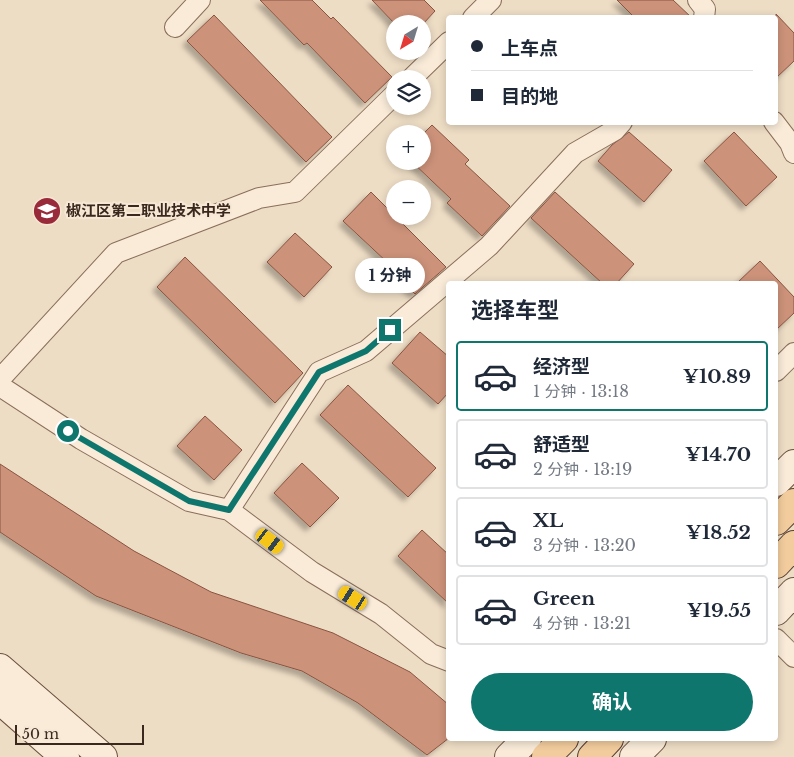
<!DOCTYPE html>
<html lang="zh">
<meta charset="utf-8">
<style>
:root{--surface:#fff;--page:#f2f2f3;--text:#1f2937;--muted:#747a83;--line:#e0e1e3;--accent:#0f766e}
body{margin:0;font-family:"Libre Baskerville","Noto Sans SC",serif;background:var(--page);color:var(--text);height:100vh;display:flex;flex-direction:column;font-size:19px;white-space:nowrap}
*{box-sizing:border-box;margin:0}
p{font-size:16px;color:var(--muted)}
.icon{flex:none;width:28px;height:28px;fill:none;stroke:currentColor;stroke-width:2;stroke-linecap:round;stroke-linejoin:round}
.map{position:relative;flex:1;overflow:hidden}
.sheet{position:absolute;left:446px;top:281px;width:332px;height:460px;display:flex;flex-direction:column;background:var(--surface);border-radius:5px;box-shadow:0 2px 8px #0003}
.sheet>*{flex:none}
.top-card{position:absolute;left:446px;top:15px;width:332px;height:110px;border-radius:5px;box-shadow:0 2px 8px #0003;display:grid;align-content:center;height:110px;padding:0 25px;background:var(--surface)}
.needle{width:32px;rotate:218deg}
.tools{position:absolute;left:386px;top:15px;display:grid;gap:10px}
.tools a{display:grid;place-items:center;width:45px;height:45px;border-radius:50%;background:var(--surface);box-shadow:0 2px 8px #0003;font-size:25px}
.scale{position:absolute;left:15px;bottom:12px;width:129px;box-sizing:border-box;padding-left:5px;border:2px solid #3a281f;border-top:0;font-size:14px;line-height:18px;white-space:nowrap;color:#3a281f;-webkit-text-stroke:4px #f6e8d4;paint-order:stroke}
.end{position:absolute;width:22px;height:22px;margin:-11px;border:6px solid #0f766e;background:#fff;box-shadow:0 0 0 2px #fff}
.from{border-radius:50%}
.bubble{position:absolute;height:35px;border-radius:18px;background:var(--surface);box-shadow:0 2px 8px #0003;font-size:16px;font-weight:700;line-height:35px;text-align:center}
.car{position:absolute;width:15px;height:30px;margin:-15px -8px;border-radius:6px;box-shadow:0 0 4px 1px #0007;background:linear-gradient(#f5c518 24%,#345 0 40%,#f5c518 0 76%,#345 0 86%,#f5c518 0)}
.top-card b{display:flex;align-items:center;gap:18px;height:48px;font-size:19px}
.top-card b+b{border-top:1px solid var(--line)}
.top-card i{width:12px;height:12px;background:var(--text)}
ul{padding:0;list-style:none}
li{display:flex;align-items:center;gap:15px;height:70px;margin:0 10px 8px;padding:0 15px;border:2px solid var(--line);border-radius:5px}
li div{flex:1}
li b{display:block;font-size:19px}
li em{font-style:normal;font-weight:700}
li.selected{border-color:var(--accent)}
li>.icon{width:45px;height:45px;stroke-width:1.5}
h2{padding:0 25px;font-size:22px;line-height:60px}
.button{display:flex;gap:10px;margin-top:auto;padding:10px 25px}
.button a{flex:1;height:58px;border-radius:30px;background:var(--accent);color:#fff;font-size:20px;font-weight:700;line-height:58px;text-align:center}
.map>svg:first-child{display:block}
</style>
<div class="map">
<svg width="794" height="757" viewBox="0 0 794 757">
<defs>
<filter id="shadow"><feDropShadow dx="-4.5" dy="4.5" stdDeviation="2.5" flood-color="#0004"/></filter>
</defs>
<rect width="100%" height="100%" fill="#eeddc5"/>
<g fill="#cd927a" stroke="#895440" filter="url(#shadow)">
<path d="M260,0h52l19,19 2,-2 59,60 -27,26 -58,-60 -3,2z"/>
<path d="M372,0h52l11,11 -12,13h-28z"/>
<path d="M617,0h56l19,18h-57z"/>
<path d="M776,14l18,19v28l-18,17z"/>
<path d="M214,15l118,122 -26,25 -119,-121z"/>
<path d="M432,125l37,35 -4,4 45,42 -28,30 -35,-33 4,-4 -40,-38h11v-26z"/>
<path d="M629,132l43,38 -28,32 -46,-41 14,-16z"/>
<path d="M734,132l43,45 -31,29 -42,-45z"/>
<path d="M371,192l75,75 -31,27 -30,-28 3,-3 -45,-42z"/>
<path d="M555,192l79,72 -18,20h-13l-72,-66z"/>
<path d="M295,233l37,34 -28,30 -37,-35z"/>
<path d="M185,257l118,116 -28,30 -118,-116z"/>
<path d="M760,261l34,36v16l-18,17v-46h-40z"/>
<path d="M420,332l29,25v35l-11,12 -46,-41z"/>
<path d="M348,385l88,83 -28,29 -88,-82z"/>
<path d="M205,416l37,34 -28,30 -37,-34z"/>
<path d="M302,463l37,35 -29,29 -36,-34z"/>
<path d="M0,464l134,87 77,41 122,41 77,39 39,33v33l-22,17 -69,-52 -56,-32 -61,-18 -145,-57 -96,-64z"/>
<path d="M422,530l27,25v49l-51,-48z"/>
</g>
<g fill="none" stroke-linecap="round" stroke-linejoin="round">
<defs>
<g id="street">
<path d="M698,0l7,9 -1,9"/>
<path d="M473,18l18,-18"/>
<path d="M175,27l25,-27"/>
<path d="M411,79l38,-37"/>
<path d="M774,122l16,21 4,10"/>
<path d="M776,371l18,-18"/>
<path d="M0,379l116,-126 143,-55 36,-6 100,-98"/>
<path d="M0,386l81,53 108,62 40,9 83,62 69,42 50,40 18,7"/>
<path d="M229,510l90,-138 47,-21 123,-105 86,-93 40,-23 7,-8"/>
<path d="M776,639l18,18"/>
</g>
<g id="secondary">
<path d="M776,482l18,-18"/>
<path d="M776,611l18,-19"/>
<path d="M0,668l103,89"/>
<path d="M0,700l65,57"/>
<path d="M509,757l18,-18"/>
<path d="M634,757l18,-18"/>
</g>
<g id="primary">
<path d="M776,521l18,-18"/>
<path d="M776,564l18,-19"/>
<path d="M546,757l18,-18"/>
<path d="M592,757l17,-18"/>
</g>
</defs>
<use href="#street" stroke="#8a6e5b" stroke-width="22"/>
<use href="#secondary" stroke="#6b4f3e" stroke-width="30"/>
<use href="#primary" stroke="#573d2f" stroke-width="30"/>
<use href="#street" stroke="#f9ebd8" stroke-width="20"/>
<use href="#secondary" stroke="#f9ebd8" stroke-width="28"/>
<use href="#primary" stroke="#f2cc9d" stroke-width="28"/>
</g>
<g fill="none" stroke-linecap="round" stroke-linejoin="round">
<path stroke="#0f766e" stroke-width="6" d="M68,431l121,70 40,9 90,-138 47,-21 24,-21"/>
</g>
<defs>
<symbol id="school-disc" viewBox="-11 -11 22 22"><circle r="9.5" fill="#992a39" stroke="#f6e8d4"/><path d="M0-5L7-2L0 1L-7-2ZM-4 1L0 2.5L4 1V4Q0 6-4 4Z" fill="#fff"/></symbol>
</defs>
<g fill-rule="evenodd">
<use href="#school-disc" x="31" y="195" width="32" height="32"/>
</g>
<g text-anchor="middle" stroke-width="4" stroke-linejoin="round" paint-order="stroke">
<g font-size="15" font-weight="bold" fill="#3a281f" stroke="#f6e8d4" text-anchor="start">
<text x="66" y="216">椒江区第二职业技术中学</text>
</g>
</g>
</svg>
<div class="tools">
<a><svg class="needle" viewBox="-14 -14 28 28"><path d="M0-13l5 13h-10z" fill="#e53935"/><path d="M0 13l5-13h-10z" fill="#747a83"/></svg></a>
<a><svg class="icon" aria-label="layers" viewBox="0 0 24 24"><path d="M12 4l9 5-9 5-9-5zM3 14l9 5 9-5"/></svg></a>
<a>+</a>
<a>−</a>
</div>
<div class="scale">50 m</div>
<i class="end from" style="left:68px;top:431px"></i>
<i class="end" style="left:390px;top:330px"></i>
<div class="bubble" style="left:355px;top:258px;width:70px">1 分钟</div>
<i class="car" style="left:270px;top:541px;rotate:127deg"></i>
<i class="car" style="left:353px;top:598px;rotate:302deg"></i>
<div class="top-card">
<b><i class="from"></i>上车点</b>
<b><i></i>目的地</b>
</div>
<section class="sheet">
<h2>选择车型</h2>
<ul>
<li class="selected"><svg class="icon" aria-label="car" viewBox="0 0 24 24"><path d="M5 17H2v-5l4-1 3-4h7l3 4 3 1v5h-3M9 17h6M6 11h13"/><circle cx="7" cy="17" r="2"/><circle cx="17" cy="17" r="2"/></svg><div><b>经济型</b><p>1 分钟 · 13:18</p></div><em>¥10.89</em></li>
<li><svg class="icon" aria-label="car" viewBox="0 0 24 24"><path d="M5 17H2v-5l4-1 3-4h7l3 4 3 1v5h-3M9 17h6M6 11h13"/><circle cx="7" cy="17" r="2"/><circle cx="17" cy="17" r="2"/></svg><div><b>舒适型</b><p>2 分钟 · 13:19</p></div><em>¥14.70</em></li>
<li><svg class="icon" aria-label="car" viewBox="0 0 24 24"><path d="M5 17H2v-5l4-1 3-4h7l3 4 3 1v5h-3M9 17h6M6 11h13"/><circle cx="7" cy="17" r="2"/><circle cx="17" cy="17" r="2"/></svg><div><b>XL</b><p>3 分钟 · 13:20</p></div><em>¥18.52</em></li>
<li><svg class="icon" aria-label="car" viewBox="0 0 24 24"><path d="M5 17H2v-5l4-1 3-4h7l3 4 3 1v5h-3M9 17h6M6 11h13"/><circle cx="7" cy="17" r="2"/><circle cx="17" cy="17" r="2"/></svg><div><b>Green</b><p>4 分钟 · 13:21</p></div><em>¥19.55</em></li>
</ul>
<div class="button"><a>确认</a></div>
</section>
</div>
